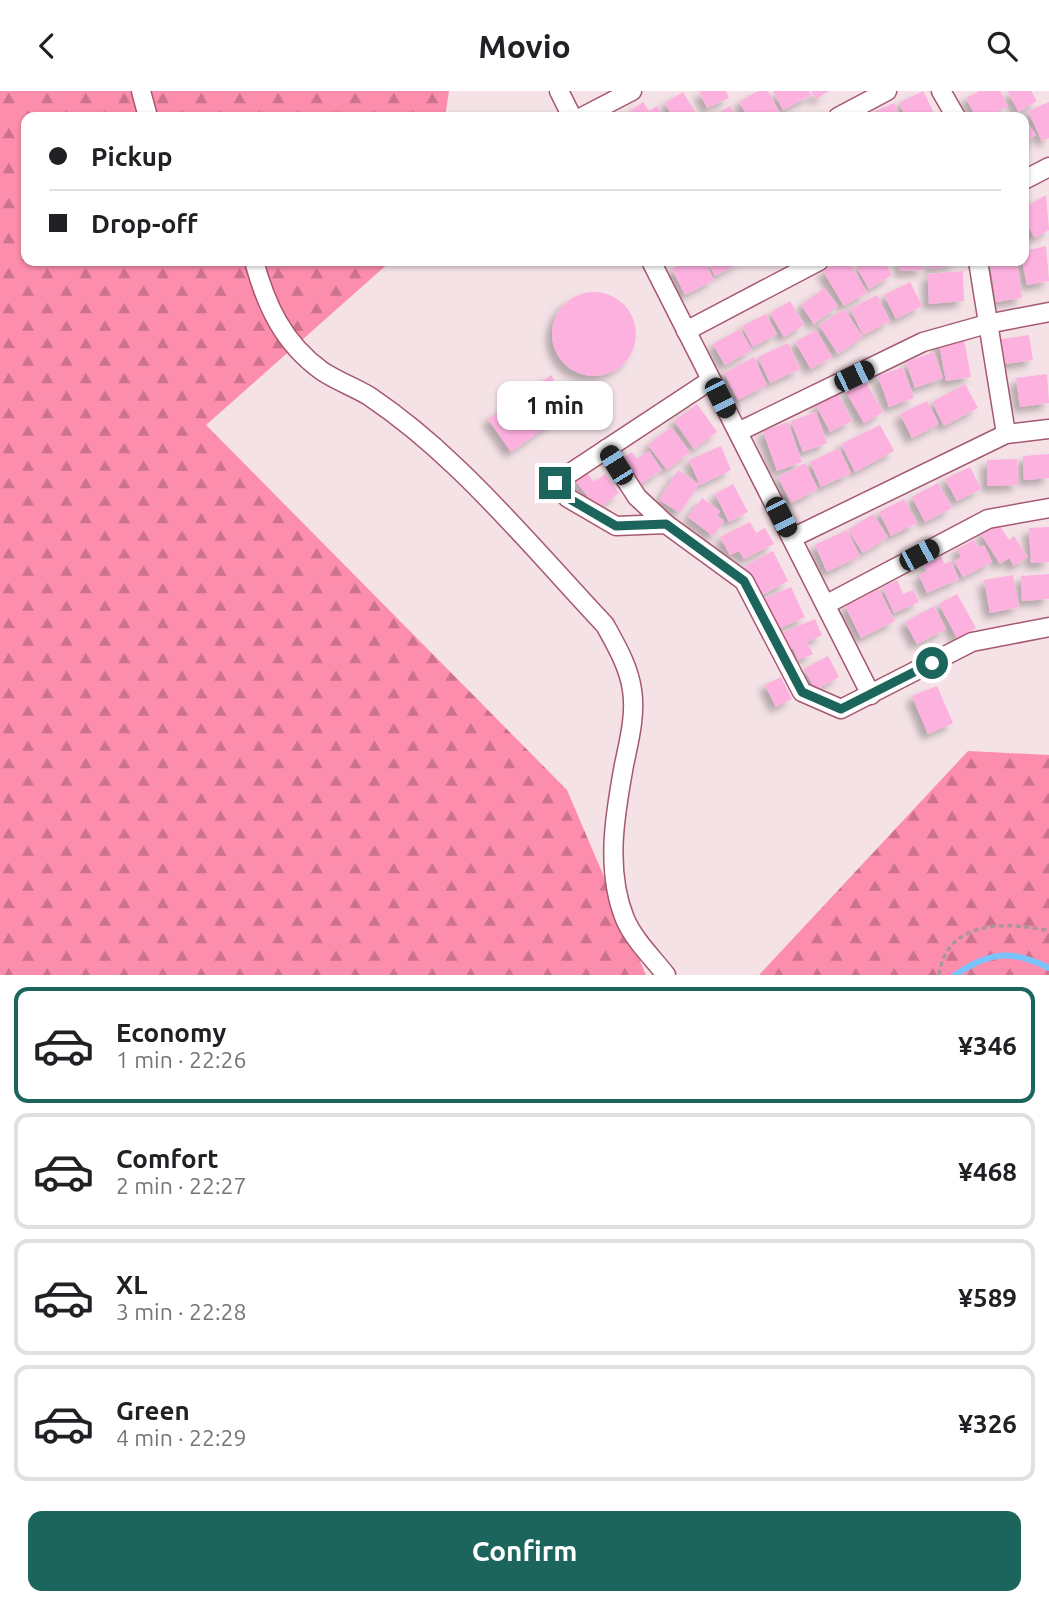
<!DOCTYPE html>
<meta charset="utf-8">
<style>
:root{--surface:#fff;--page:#f6f6f6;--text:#202124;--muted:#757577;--line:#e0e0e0;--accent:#1c655c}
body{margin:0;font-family:Ubuntu,sans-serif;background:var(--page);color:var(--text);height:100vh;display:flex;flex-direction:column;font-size:26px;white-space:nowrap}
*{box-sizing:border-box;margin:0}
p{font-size:23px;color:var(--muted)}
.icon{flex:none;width:38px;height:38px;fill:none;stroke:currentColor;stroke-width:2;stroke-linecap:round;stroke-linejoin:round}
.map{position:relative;height:884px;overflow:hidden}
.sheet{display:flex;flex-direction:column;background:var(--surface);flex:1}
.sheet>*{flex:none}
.guide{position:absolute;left:21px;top:21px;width:1008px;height:154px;border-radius:14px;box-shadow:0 2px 5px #0004;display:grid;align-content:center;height:154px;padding:0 28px;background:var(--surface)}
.end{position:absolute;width:32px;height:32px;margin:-16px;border:9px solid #1c655c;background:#fff;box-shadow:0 0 0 4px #fff}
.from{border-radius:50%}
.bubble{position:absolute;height:49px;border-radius:14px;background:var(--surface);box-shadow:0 2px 5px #0004;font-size:23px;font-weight:700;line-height:49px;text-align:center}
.car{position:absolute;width:21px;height:42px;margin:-21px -10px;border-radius:9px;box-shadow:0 0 5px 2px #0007;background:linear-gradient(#222 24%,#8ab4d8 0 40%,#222 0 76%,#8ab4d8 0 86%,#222 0)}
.guide b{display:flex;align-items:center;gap:24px;height:66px;font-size:26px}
.guide b+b{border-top:2px solid var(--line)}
.guide i{width:18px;height:18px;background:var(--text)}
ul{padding:12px 0 0;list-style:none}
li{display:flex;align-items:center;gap:21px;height:116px;margin:0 14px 10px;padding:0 14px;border:4px solid var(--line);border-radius:14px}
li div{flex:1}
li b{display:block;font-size:26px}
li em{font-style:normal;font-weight:700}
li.current{border-color:var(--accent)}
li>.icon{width:63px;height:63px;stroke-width:1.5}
.cta{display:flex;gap:14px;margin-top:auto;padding:14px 28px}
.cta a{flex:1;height:80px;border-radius:14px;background:var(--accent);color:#fff;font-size:28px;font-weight:700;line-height:80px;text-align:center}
header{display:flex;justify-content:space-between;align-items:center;height:91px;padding:0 28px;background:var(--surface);font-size:32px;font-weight:700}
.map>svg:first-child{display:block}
</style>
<header><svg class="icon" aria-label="back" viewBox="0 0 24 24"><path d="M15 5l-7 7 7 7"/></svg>Movio<svg class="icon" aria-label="search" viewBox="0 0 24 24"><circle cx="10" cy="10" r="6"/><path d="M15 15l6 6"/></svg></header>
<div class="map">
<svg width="1049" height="884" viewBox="0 0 1049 884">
<defs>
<pattern id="forest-firs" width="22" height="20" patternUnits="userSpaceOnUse" patternTransform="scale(1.75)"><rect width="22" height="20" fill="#fc8dad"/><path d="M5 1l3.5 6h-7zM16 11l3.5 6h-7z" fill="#cd728c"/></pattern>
<filter id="shadow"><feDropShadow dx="-6" dy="6" stdDeviation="3.5" flood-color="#0004"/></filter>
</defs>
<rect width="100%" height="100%" fill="#f4e2e6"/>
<g fill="url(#forest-firs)">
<path d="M0,0h449l-4,26h-419v144h365l-185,164 361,365 79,185h-646z"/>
<path d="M968,660l81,4v220h-290z"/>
</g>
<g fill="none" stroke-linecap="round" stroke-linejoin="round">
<path stroke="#7ac4fd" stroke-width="6" d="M955,884c34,-23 56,-26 94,-7"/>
</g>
<g fill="#fdb1df" filter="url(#shadow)">
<path d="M699,0h27l3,7 -22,10z"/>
<path d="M758,0h10l14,26h-34l-9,-15z"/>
<path d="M773,0h36l2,4 -28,15z"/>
<path d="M811,0h18l-13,8z"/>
<path d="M923,0l13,26h-30l-7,-14z"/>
<path d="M979,0h21l8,15 -21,11h-11l-10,-19z"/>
<path d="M1007,0h24l6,10 -18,11z"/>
<path d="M683,1l13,21 -7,4h-16l-8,-14z"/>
<path d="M643,11l6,9 8,-5 8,11h-33l-3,-5z"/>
<path d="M1049,11v36l-7,3 -14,-30z"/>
<path d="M894,12l7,14h-30l-2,-3z"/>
<path d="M730,15l7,11h-25z"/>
<path d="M622,20l4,6h-15z"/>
<path d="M1024,27l12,17 -12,8z"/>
<path d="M1046,104l3,35 -14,8 -11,-19v-11z"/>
<path d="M1046,155l3,35 -22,4 -5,-24 2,-10z"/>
<path d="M687,170h17l10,19 -29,15 -13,-26z"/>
<path d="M708,170h36l-29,15z"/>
<path d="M841,170h8l18,31 -23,14 -21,-35z"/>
<path d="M867,170h17l8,14 -23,14 -12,-22z"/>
<path d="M899,170h24l1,9 -24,1z"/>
<path d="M929,170h27l1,4 -27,4z"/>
<path d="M990,170h27l5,37 -26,4z"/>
<path d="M963,180l1,30 -35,3 -1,-30z"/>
<path d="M910,191l12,24 -26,13 -12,-24z"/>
<path d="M824,197l14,18 -24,18 -13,-19z"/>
<circle cx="594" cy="243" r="42"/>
<path d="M877,204l13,26 -27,14 -13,-26z"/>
<path d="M790,210l14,24 -20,12 -14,-24z"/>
<path d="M844,218l19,28 -25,17 -19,-29z"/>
<path d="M766,223l11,20 -24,13 -11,-21z"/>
<path d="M740,238l12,21 -27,15 -12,-21z"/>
<path d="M816,239l16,27 -21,12 -16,-27z"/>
<path d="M963,243l8,43 -25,4 -8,-42z"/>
<path d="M1029,244l4,25 -34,5 -4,-25z"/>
<path d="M788,252l12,26 -30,14 -12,-26z"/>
<path d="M934,261l9,26 -28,10 -9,-26z"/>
<path d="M754,266l13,28 -29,15 -14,-27z"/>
<path d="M903,276l11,31 -25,9 -11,-31z"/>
<path d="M1047,283l2,29 -29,4 -4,-29z"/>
<path d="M551,284l22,33 -62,44 -23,-33z"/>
<path d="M865,290l18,31 -19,11 -18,-31z"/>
<path d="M965,293l13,24 -34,18 -12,-24z"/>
<path d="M838,303l14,27 -22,11 -14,-27z"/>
<path d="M927,310l12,23 -27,14 -12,-24z"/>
<path d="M697,313l20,28 -23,17 -20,-28z"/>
<path d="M816,321l11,31 -24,9 -12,-31z"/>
<path d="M788,331l14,40 -25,9 -14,-40z"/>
<path d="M880,334l14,26 -39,21 -14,-28z"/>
<path d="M671,336l19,25 -23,18 -19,-25z"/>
<path d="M721,355l10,24 -31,15 -11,-25z"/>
<path d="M839,357l12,25 -30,14 -11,-25z"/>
<path d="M649,360l13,19 -23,15 -18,-26 11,-7 5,7z"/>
<path d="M1049,363v24l-25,2 -1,-24z"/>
<path d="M1017,368l1,26 -31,1v-26z"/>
<path d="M805,372l13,26 -27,14 -13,-26z"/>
<path d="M970,376l11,22 -24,12 -12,-22z"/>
<path d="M585,379l9,12 11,-8 14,19 -21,16 -24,-30z"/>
<path d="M678,379l21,14 -19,29 -21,-13z"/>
<path d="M938,392l14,25 -27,14 -13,-25z"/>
<path d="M733,393l15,28 -19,10 -14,-28z"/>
<path d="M702,407l18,13 -3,5 7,5 -11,15 -25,-19z"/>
<path d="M904,408l13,24 -26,13 -12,-24z"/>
<path d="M873,423l15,23 -25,16 -15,-23z"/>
<path d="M750,431l6,11 9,-5 9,16 -30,15 -5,-8 -9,4 -10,-18z"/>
<path d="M998,432l11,17 5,-4 14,21 -14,9 -5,-8 -9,6 -19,-30z"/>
<path d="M1049,436v35l-18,1 -2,-35z"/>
<path d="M847,439l13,26 -33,16 -12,-27z"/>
<path d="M974,449l4,8 6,-3 8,17 -29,15 -9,-16 7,-4 -4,-8z"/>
<path d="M773,460l15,30 -28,15 -15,-30z"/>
<path d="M941,466l4,7 6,-3 8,18 -32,14 -8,-18 8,-4 -3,-7z"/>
<path d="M1049,483v25l-27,2 -1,-25z"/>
<path d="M1013,484l6,32 -29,6 -6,-33z"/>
<path d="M897,489l6,14 10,-4 6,12 -25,11 -12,-26z"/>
<path d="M791,496l14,30 -29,13 -14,-30z"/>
<path d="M879,498l16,32 -34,17 -16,-32z"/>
<path d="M957,503l19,34 -19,10 -18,-34z"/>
<path d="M934,515l12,23 -29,15 -12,-22z"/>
<path d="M815,528l7,16 -15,7 6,12 -15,6 -5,-12 -5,2 -7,-17z"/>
<path d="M828,565l11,21 -23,13 -12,-21z"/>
<path d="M781,586l11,22 -16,8 -11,-22z"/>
<path d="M937,595l16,37 -25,11 -16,-38z"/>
</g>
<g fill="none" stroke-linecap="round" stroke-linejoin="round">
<defs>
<g id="minor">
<path d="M141,0l7,26"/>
<path d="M559,0l13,26"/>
<path d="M941,0l15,26"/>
<path d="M582,26l50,-26"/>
<path d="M838,26l49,-26"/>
<path d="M1024,89l25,-13"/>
<path d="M254,170c12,44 29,82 68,110 15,10 32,16 47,25 31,21 60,45 87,71 52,49 100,106 149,158 11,20 24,42 27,65 4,24 -3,51 -8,75 -9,49 -19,105 1,154 9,21 27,38 41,56"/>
<path d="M651,170l220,434"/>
<path d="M978,170l28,173"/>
<path d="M686,240l133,-70"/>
<path d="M711,289l-156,103 13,15 48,28 50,-2 78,57 58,111 39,17 131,-67 77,-15"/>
<path d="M738,341l185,-90 64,-18 62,-12"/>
<path d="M606,358l31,48 29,27"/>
<path d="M792,447l214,-104 43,-5"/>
<path d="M827,513l161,-85 61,-11"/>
</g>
</defs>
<use href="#minor" stroke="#a6586f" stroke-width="21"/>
<path stroke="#ad969b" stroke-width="3.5" stroke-dasharray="5 3.5" stroke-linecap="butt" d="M939,884c7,-55 68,-54 110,-44"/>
<use href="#minor" stroke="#fff" stroke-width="18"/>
</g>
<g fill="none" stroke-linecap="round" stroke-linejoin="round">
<path stroke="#1c655c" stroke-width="9" d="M555,392l13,15 48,28 50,-2 78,57 58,111 39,17 91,-46"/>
</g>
</svg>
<i class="end from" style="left:932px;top:572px"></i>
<i class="end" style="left:555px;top:392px"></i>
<div class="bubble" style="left:497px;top:290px;width:116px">1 min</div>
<i class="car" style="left:854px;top:285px;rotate:64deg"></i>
<i class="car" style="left:720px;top:307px;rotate:153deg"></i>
<i class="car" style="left:616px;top:374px;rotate:328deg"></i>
<i class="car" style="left:781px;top:426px;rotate:153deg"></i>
<i class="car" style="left:919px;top:464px;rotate:62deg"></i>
<div class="guide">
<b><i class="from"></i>Pickup</b>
<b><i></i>Drop-off</b>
</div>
</div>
<section class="sheet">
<ul>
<li class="current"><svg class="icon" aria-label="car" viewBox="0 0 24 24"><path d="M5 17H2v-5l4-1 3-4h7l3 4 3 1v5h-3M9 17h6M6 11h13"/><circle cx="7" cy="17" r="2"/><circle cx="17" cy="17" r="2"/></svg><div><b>Economy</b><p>1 min · 22:26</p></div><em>¥346</em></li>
<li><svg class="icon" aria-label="car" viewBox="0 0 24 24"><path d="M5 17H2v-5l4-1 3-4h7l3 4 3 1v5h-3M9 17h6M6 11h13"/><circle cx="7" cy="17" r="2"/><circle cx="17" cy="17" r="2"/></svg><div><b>Comfort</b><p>2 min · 22:27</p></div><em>¥468</em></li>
<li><svg class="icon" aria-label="car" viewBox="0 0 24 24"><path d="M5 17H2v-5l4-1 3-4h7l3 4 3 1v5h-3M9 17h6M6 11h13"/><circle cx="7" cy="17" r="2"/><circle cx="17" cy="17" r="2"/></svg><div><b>XL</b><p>3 min · 22:28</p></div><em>¥589</em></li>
<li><svg class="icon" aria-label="car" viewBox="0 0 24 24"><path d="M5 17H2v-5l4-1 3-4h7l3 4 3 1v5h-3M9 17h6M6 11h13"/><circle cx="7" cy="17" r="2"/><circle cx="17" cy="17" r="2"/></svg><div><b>Green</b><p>4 min · 22:29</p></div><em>¥326</em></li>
</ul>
<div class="cta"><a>Confirm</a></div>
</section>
